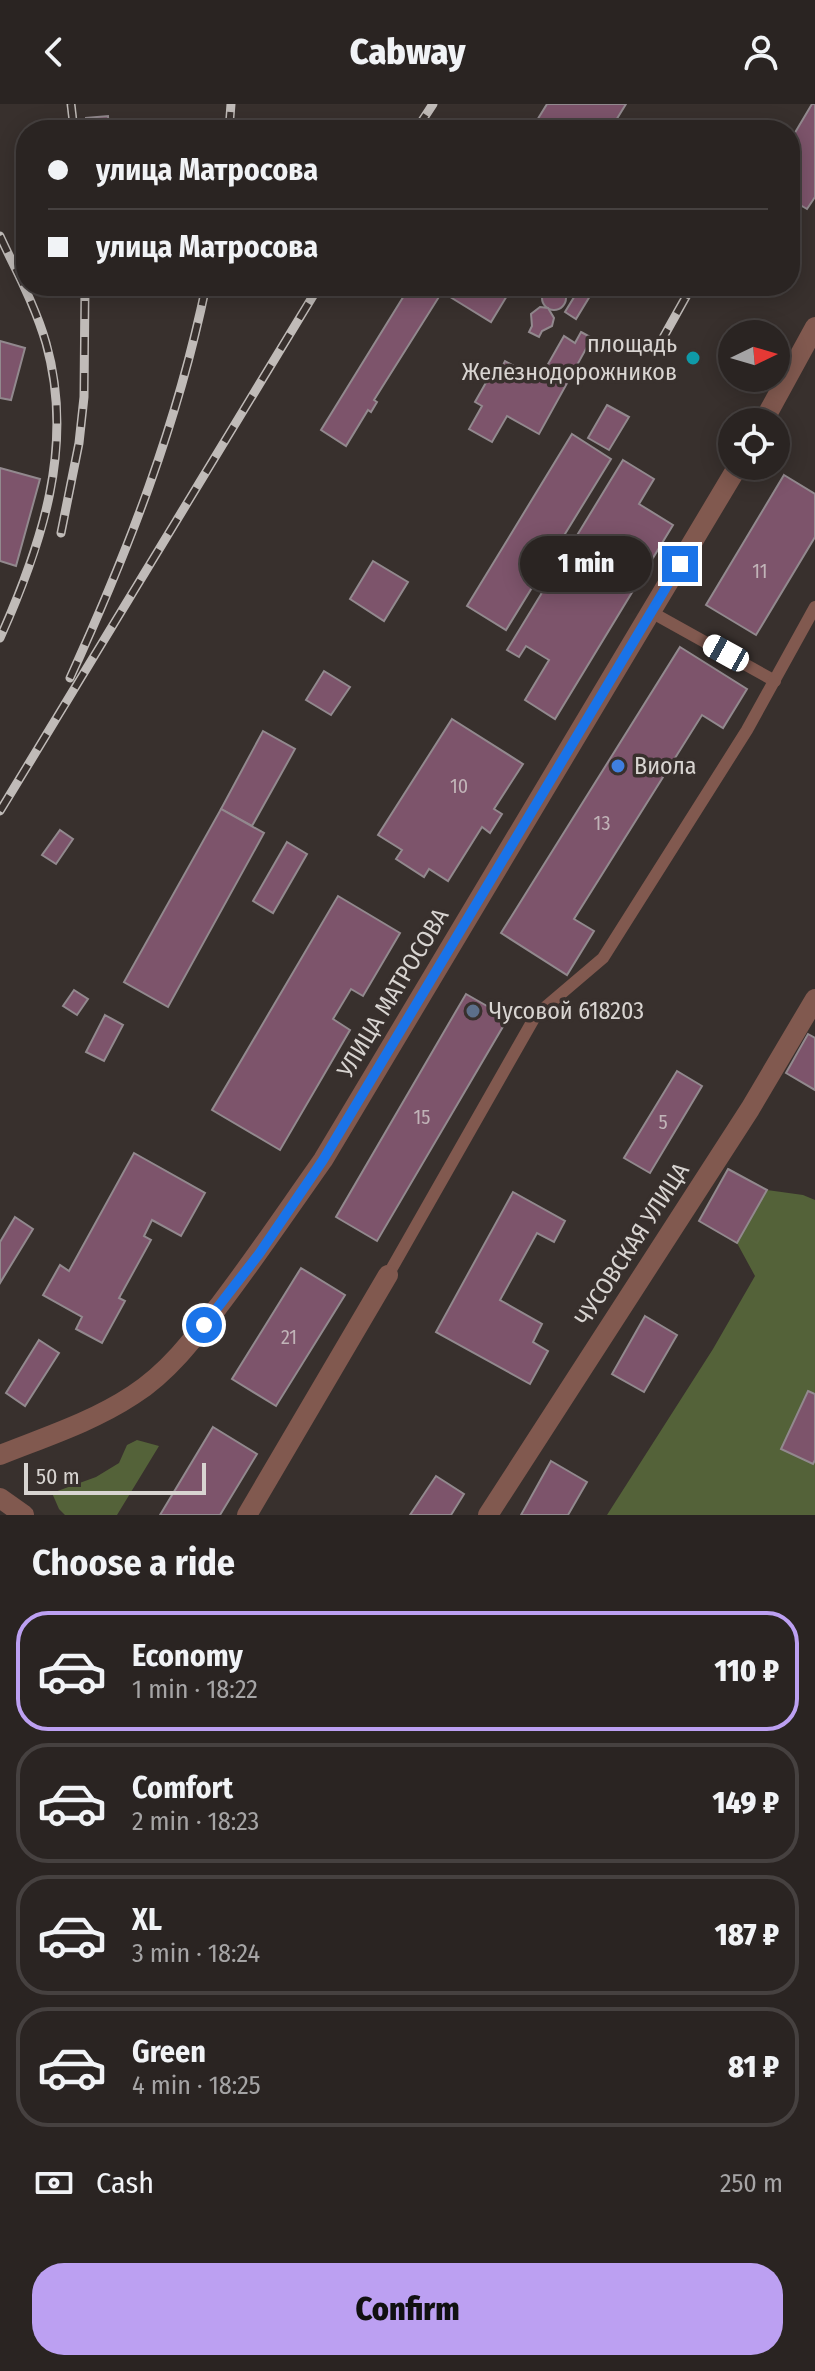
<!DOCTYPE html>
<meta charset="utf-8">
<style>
:root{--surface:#2a2422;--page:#322c2a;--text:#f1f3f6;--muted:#a5a4a5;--line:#464140;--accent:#bca0f2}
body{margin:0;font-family:"Fira Sans Condensed",sans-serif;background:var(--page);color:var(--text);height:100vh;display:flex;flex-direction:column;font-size:30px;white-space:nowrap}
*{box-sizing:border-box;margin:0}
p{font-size:26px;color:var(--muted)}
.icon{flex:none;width:44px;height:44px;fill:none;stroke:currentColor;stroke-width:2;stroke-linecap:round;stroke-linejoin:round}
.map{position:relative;height:1411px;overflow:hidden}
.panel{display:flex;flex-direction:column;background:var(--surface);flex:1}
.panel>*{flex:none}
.top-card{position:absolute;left:16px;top:16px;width:784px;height:176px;border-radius:32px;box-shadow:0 4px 20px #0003,0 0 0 2px var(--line);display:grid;align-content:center;height:176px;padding:0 32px;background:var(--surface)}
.needle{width:52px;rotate:85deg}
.controls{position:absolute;left:718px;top:216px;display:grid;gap:16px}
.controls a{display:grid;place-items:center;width:72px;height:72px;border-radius:50%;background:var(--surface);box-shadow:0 4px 20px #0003,0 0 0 2px var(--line);font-size:40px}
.scale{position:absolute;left:24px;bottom:20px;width:182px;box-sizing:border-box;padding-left:8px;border:4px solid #d8d4d1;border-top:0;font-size:22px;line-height:28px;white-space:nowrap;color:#d8d4d1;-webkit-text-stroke:6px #38302d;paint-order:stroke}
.end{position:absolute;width:36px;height:36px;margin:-18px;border:10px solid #1a73e8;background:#fff;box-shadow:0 0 0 4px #fff}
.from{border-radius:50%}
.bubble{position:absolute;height:56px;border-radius:28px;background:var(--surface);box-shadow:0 4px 20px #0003,0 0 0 2px var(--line);font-size:26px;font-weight:800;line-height:56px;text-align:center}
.car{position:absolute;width:24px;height:48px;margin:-24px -12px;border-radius:10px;box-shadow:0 0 6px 2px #0007;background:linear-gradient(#fff 24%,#345 0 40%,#fff 0 76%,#345 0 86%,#fff 0)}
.top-card b{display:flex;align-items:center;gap:28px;height:76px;font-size:30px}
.top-card b+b{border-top:2px solid var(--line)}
.top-card i{width:20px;height:20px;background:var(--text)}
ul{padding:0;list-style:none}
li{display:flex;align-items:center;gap:24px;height:120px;margin:0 16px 12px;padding:0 16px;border:4px solid var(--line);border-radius:32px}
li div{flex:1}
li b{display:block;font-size:30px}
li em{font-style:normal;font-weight:800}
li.on{border-color:var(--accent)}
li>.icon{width:72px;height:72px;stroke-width:1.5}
h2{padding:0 32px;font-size:36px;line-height:96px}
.pay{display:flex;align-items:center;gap:20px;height:88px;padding:0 32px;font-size:30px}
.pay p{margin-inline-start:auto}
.button{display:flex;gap:16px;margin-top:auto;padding:16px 32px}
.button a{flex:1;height:92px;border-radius:32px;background:var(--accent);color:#111;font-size:32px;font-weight:800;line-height:92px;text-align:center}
header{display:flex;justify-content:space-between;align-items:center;height:104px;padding:0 32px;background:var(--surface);font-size:36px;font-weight:800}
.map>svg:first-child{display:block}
</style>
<header><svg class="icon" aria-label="back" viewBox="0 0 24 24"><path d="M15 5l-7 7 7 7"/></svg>Cabway<svg class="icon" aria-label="person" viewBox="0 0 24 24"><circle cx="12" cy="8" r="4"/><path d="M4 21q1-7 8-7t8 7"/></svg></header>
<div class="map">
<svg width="815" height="1411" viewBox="0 0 815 1411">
<rect width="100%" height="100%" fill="#38302d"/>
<g fill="#546239">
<path d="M767,1086l36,5 12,5v315h-208l106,-166 42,-73 -18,-33z"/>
<path d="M137,1336l22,6 -42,69h-52l-6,-6 -7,-16 44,-16 23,-14 8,-18z"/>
</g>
<g fill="#7d546b" stroke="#92898e" stroke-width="2">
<path d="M547,0h79l-16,26h-79z"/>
<path d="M812,0h3v93l-8,12 -17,-10v-58z"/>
<path d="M108,12l1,14h-23v-12z"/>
<circle cx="554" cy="194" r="12"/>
<path d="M410,182h103l-22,36 -49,-30 -68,108 3,2 -6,10 -3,-2 -22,36 -25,-16z"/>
<path d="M579,185l11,7 -14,23 -11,-7z"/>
<path d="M540,203l8,1 6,10 -2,8 -10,5 -3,6 -10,-5 3,-6 -1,-12z"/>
<path d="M581,228l11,6 -53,96 -32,-18 -15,26 -23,-13 13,-23 -7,-4 13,-23 6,3 11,-21 34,19 25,-44 11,7z"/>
<path d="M0,237l25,7 -14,52 -11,-2z"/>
<path d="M607,301l22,12 -20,33 -21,-12z"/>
<path d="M572,330l39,25 -105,171 -39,-24z"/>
<path d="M623,356l31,19 -15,25 34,21 -118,194 -30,-19 24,-40 -23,-14 -7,11 -12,-7z"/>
<path d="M0,364l40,11 -24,87 -16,-5z"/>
<path d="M784,371l31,19v43l-59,98 -50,-30z"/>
<path d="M373,457l35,21 -24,39 -34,-22z"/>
<path d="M680,543l67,42 -24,39 -21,-13 -128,204 20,12 -27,44 -66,-42z"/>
<path d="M324,567l26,16 -19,28 -25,-15z"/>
<path d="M452,615l71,45 -29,45 8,5 -12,19 -8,-6 -34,54 -19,-12 -5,8 -28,-18 6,-9 -24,-15z"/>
<path d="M263,627l32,18 -43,77 -31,-17z"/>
<path d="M221,705l43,24 -96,174 -44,-25z"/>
<path d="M60,726l13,9 -17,25 -14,-9z"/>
<path d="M287,738l20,12 -34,59 -20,-12z"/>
<path d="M338,792l62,37 -37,63 -12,-7 -18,30 17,11 -70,120 -68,-40z"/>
<path d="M74,886l14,9 -11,16 -14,-9z"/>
<path d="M466,890l42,24 -131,223 -41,-24z"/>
<path d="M105,911l18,10 -19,36 -18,-9z"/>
<path d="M808,930l7,4v52l-29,-17z"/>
<path d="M677,967l25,15 -52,87 -26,-15z"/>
<path d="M134,1049l71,40 -24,43 -29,-16 -8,16 7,4 -32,58 6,3 -23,42 -26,-14 6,-12 -39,-22 17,-30 9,6z"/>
<path d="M728,1065l39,21 -30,53 -38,-22z"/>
<path d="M513,1088l52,29 -11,21 -17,-9 -37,67 42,24 -9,18 15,9 -18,33 -94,-52z"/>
<path d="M15,1113l18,12 -33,54v-41z"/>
<path d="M301,1164l44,27 -69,111 -44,-27z"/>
<path d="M645,1212l32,19 -33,57 -32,-18z"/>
<path d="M39,1236l20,13 -34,53 -19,-13z"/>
<path d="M808,1287l7,3v66l-2,4 -32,-15z"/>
<path d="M213,1323l44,27 -37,61h-60z"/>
<path d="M551,1357l36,21 -19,33h-47z"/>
<path d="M436,1372l28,18 -13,21h-41z"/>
</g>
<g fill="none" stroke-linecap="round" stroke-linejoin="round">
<g stroke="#81594f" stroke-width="12">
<path d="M651,508l124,69"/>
<path d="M388,1171l148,-260 67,-57 144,-228 68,-123"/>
</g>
<g stroke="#81594f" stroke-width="20">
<path d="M0,1394l24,17"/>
<path d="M247,1411l141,-240"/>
<path d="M488,1411l262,-406 65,-110"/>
</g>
<g stroke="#81594f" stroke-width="20">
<path d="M763,318l52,-95"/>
<path d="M0,1351c45,-18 92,-33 133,-60 36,-23 62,-58 88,-92 35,-46 68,-95 102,-143l415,-694"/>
</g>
<defs>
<g id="rail">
<path d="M71,0l3,26"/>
<path d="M229,26l2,-26"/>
<path d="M416,26l17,-26"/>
<path d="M0,132c16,35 35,69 46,107 29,103 -4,201 -46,295"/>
<path d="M659,241l33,-59"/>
<path d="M61,429l18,-90 5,-46 1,-111"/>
<path d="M70,574c59,-129 107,-253 136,-392"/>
<path d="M0,707l319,-525"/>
</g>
</defs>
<use href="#rail" stroke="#c0bbb8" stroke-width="9"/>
<use href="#rail" stroke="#38302d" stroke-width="6" stroke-dasharray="18" stroke-linecap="butt"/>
</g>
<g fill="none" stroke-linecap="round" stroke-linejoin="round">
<path stroke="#1a73e8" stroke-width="10" d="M204,1221l55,-71 64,-94 357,-596"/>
</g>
<circle fill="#0f9aa8" stroke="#38302d" stroke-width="3" cx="693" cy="254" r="8"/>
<circle fill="#3f7fe0" stroke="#38302d" stroke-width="3" cx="618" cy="662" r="8"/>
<circle fill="#5c6f8a" stroke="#38302d" stroke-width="3" cx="473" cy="907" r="8"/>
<g text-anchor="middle" stroke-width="7" stroke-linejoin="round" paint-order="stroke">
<g font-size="20" fill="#c1b4b8">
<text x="760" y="474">11</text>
<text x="459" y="689">10</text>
<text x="602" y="726">13</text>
<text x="422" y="1020">15</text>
<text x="663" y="1025">5</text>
<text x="289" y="1240">21</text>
</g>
<g font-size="24" fill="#d8d4d1" stroke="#38302d" text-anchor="start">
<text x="677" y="248" text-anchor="end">площадь<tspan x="677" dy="28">Железнодорожников</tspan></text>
<text x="634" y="670">Виола</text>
<text x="489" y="915">Чусовой 618203</text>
</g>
<g font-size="24" fill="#d8d4d1" stroke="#38302d">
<text transform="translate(393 889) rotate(-59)" y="8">УЛИЦА МАТРОСОВА</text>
<text transform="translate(632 1140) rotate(-57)" y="8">ЧУСОВСКАЯ УЛИЦА</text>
</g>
</g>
</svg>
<div class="controls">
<a><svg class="needle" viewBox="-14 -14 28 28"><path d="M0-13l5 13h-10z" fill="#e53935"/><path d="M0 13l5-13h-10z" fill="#a5a4a5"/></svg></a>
<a><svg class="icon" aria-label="locate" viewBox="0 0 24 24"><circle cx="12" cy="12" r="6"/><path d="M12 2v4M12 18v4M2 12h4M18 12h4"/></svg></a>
</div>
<div class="scale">50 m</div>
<i class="end from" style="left:204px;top:1221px"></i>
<i class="end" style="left:680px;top:460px"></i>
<div class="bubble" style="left:520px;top:432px;width:132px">1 min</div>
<i class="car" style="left:726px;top:549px;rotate:299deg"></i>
<div class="top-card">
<b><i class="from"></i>улица Матросова</b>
<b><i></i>улица Матросова</b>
</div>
</div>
<section class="panel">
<h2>Choose a ride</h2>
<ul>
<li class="on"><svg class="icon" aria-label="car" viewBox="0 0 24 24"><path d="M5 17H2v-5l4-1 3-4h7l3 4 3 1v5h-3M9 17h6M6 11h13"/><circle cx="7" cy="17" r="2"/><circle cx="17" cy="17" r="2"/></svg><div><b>Economy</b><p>1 min · 18:22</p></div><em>110 ₽</em></li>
<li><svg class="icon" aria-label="car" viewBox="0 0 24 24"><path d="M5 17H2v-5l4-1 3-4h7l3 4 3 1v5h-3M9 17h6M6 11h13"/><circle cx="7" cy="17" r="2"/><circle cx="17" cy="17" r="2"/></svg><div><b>Comfort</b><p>2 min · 18:23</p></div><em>149 ₽</em></li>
<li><svg class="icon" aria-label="car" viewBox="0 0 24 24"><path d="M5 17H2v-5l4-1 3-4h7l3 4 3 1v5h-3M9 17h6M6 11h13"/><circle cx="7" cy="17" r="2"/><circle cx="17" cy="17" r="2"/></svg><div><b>XL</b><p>3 min · 18:24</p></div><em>187 ₽</em></li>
<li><svg class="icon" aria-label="car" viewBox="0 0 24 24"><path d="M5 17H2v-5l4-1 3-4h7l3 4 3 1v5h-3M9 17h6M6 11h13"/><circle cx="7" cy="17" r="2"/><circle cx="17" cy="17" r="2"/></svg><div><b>Green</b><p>4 min · 18:25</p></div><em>81 ₽</em></li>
</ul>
<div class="pay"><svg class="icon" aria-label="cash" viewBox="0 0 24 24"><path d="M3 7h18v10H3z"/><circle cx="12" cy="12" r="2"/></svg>Cash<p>250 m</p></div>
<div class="button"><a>Confirm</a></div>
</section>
